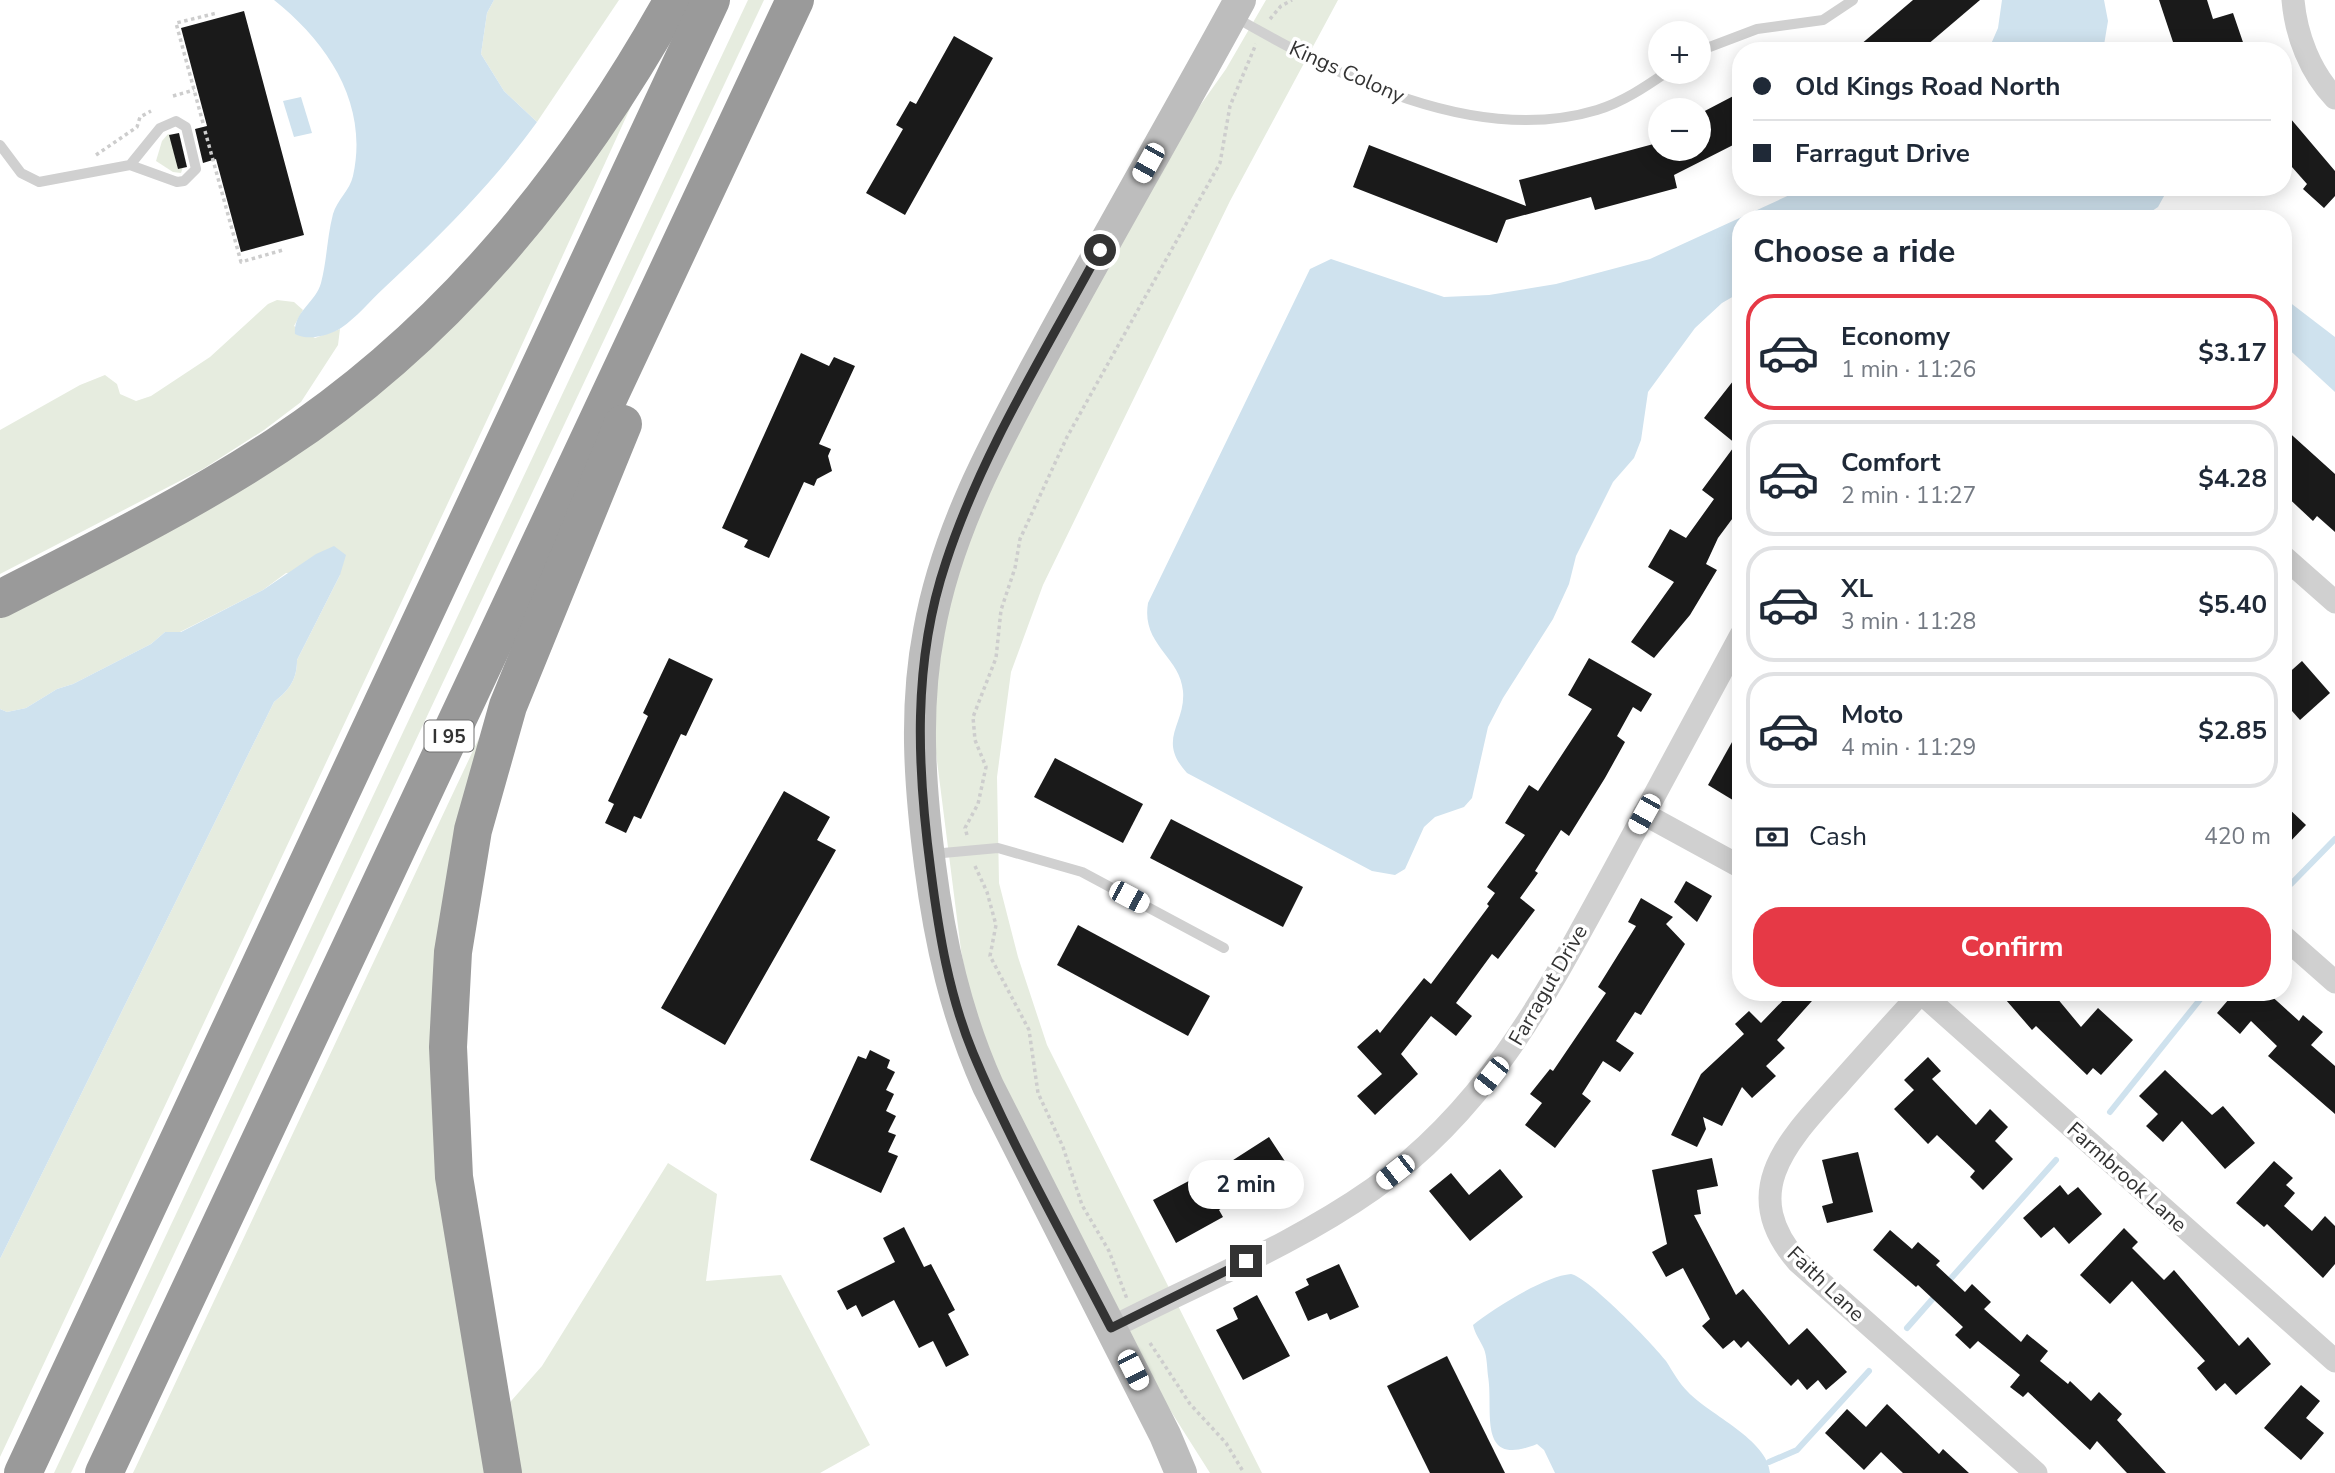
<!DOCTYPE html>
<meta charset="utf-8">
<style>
:root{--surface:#fff;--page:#f2f2f3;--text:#1f2937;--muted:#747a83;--line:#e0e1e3;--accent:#e63946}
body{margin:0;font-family:"Nunito Sans",sans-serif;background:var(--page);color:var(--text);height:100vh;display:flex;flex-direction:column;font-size:26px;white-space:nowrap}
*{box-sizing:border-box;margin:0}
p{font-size:23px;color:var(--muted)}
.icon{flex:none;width:38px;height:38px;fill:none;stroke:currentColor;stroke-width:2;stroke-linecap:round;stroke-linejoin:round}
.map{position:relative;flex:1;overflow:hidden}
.sheet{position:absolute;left:1732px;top:210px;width:560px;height:791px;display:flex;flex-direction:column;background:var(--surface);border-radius:28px;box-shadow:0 4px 18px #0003}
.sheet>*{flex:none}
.top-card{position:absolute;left:1732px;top:42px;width:560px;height:154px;border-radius:28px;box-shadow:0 4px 18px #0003;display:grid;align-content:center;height:154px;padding:0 21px;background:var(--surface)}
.buttons{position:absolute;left:1648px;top:21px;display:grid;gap:14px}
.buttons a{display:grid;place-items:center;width:63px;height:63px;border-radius:50%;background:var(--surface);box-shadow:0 4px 18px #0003;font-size:35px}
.end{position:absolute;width:32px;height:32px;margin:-16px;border:9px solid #333;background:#fff;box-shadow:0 0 0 4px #fff}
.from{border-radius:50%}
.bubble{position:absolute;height:49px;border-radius:24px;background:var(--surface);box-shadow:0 4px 18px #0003;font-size:23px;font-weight:700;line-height:49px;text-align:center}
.car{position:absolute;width:21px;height:42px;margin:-21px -10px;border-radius:9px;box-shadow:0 0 5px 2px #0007;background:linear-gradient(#fff 24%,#345 0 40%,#fff 0 76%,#345 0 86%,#fff 0)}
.top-card b{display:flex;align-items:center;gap:24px;height:66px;font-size:26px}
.top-card b+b{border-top:2px solid var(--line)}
.top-card i{width:18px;height:18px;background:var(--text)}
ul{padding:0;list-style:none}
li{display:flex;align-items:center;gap:21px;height:116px;margin:0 14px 10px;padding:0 7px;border:4px solid var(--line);border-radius:28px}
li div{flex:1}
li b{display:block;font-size:26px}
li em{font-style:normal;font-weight:700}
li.active{border-color:var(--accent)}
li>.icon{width:63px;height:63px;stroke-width:1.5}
h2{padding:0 21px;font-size:32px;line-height:84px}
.pay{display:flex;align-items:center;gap:18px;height:77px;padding:0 21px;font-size:26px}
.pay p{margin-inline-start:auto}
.action{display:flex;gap:14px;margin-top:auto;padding:14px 21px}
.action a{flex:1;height:80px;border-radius:28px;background:var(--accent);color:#fff;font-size:28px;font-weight:700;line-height:80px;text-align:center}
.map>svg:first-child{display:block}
</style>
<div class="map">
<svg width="2335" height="1473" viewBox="0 0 2335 1473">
<rect width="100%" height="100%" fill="#fff"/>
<g fill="#e6ecdf">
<path d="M494,0h125l-82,122 -33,-31 -23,-37 6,-41z"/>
<path d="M748,0h16l-693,1473h-17z"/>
<path d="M1266,0h72l-108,201 -187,384 -32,87 -14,105 2,106 19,74 29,88 215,428h-52l-57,-90 -164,-326 -19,-57 -9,-50 -25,-197 -3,-33 12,-103 26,-89 104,-212 95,-168 56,-79z"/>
<path d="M654,56l-145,317 -509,1084v-198l274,-557c15,-12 23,-22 23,-42l43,-85 -54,-2 -23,17 -83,42h-15l-14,12 -78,40 -16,5 -31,19 -19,4 -7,-3v-101l335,-191z"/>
<path d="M168,134l6,2 9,31 -2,6 -8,-1 -17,-11 6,-20z"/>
<path d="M277,300l17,2 9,8 -9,16 21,12 25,-9 -2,16 -37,57 -37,28 -61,39 -203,105v-144l80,-45 25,-10 12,9 3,10 16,7 15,-5 59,-39 58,-53z"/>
<path d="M479,738l-33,207 50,528h-363z"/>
<path d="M668,1163l49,31 -11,87 75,-6 89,170 -50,28h-304l-11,-65 37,-42z"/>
</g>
<g fill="#cfe2ee">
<path d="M274,0h220l-7,13 -6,41 23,37 33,31c-44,61 -98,115 -153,166 -14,13 -28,30 -43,40 -13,8 -33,13 -46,6 -2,-22 21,-32 26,-51 6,-23 6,-46 12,-69 4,-14 17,-24 20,-38 16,-72 -25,-133 -79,-176z"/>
<path d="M2002,0h102l4,21 -5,30h-115l10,-23z"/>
<path d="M301,97l11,36 -18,4 -11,-36z"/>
<path d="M1807,187h362l-11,20 -18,12h-79l-32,-8 -22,8h-266v73l-19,11 -27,25 -47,64 -7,48 -7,18 -21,24 -37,74 -7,28 -16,35 -50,79 -15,29 -16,71 -8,9 -29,10 -11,10 -19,42 -10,6 -23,-4 -185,-98c-31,-34 -1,-48 -4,-82 -3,-35 -42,-46 -35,-88l162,-334 21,-10 113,38 45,-2 67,-11 94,-25z"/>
<path d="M2284,298l51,39v55l-51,-47z"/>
<path d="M334,546l12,9 -6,20 -43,85c0,20 -8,30 -23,42l-274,557v-550l7,3 19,-4 31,-19 16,-5 78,-40 14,-12h16l82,-42 53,-36z"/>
<path d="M1571,1274c17,3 83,71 95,87 7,11 13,22 22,31 22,23 80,48 82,81h-215l-11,-23 -7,-6c-61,25 -43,-33 -49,-68 -1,-9 -1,-19 -4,-27 -4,-9 -9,-15 -11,-24 21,-17 72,-49 98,-51z"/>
</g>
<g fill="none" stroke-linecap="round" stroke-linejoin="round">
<g stroke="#cfe2ee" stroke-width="6">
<path d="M2291,884l44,-45"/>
<path d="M2110,1112l96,-120"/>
<path d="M1946,1284l110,-124"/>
<path d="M1907,1328l29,-33"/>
<path d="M1769,1462l28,-12 72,-79"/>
</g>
</g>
<g fill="#1a1a1a">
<path d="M1913,0h67l-60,51h-67z"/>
<path d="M2159,0h48l6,19 20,-6 13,38h-70z"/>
<path d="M244,11l60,224 -63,17 -25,-93 -13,4 -8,-34 12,-3 -26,-98z"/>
<path d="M954,36l39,22 -88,157 -39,-22 37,-64 -7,-4 14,-24 6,3z"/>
<path d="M1741,92v49l-67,34 3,13 -82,22 -4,-13 -85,23 -9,23 -144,-56 16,-42 157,61 -7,-26 142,-38v7h38v-35z"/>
<path d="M2284,111l51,60v25l-11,12 -21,-19 4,-5 -23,-26z"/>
<path d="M179,133l8,34 -9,2 -9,-34z"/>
<path d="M801,353l28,13 5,-9 21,9 -36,78 12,5 -3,7 4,15 -15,8 -3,7 -10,-4 -35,76 -25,-11 4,-7 -26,-12z"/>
<path d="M1741,371v136l-23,31 -12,26 11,6 -27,45 -36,43 -23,-16 43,-60 -26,-15 22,-38 16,9 28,-39 -12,-9 34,-46 -32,-26z"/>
<path d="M2284,428l51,46v58l-18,-16 -4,5 -29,-27z"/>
<path d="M669,658l44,21 -27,57 -5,-2 -40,85 -7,-3 -8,17 -21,-10 9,-19 -6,-3 40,-85 -5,-3z"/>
<path d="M1589,658l63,36 -11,18 -8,-5 -16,29 8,6 -20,36 -36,58 -8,-6 -26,41 3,2 -18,25 15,12 -37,49 -6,-5 -36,49 16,13 -16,20 -25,-20 -30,38 17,20 -43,41 -18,-19 25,-22 -25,-27 20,-18 3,4 44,-55 7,6 58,-78 -2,-2 8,-11 -8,-6 38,-52 -20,-12 24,-38 9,6 54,-82 -24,-14z"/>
<path d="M2302,661l28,32 -30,27 -16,-18v-25z"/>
<path d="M1741,726v79l-33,-20z"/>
<path d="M1055,758l88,46 -20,39 -89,-46z"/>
<path d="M784,791l46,26 -13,23 19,10 -111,195 -64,-37z"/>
<path d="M2284,804l22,21 -22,23z"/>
<path d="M1171,819l132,68 -20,40 -133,-69z"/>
<path d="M1686,881l26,15 -15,26 -23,-20z"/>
<path d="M1641,898l32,19 -7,7 19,20 -44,71 -6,-3 -19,29 18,12 -14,19 -17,-11 -21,33 9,7 -36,47 -30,-23 17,-22 -12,-9 20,-25 3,2 53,-78 -8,-6 38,-61 -8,-4z"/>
<path d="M1078,925l132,71 -22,40 -131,-71z"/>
<path d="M1791,992h29l-43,48 8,8 -19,18 10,10 -24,22 -10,-11 -20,39 -19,-9 3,12 -9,18 -26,-12 30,-61 43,-40 -9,-10 14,-13 12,12z"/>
<path d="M2015,992h37l29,35 17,-19 35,32 -32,35 -8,-7 -6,7 -51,-49 -4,4 -26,-30z"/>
<path d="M2235,992h32l32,29 4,-6 20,17 -12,13 24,21v48l-67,-58 9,-10 -26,-25 -11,13 -23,-21z"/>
<path d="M870,1050l20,10 -3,8 8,4 -9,18 8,4 -8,17 10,5 -8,16 8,3 -8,17 10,4 -17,37 -71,-33 48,-104 8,3z"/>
<path d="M1928,1057l13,14 -9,8 44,46 14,-16 18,18 -13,14 18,18 -30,31 -13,-13 5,-6 -38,-36 -9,9 -34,-35 20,-19 -10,-10z"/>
<path d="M2165,1070l47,45 11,-9 32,37 -30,26 -43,-48 -19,21 -17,-16 12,-12 -19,-18z"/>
<path d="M1269,1137l19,29 -69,44 4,7 -47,26 -23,-43 47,-25 2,5z"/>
<path d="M1858,1152l15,60 -46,11 -5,-17 11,-3 -11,-43z"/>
<path d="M1712,1158l6,28 -21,4 4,24 -7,1 42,80 7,-6 46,56 18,-17 40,44 -21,18 -8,-10 -11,10 -9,-11 -7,7 -43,-45 -7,7 -7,-8 -11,9 -21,-23 8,-7 -27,-51 -17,9 -14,-25 15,-8 -15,-74z"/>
<path d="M2274,1161l19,17 -7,7 9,8 -11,13 28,25 13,-15 10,10v38l-12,14 -56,-54 -3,3 -28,-24z"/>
<path d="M1500,1169l23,28 -53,44 -41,-50 22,-18 18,22z"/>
<path d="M2060,1185l8,10 10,-8 24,27 -33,30 -15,-17 -13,11 -18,-20z"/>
<path d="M904,1227l20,40 7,-3 24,46 -7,4 21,41 -23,12 -13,-26 -14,7 -25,-48 -32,17 -6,-12 -9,5 -10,-19 58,-29 -12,-24z"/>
<path d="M2124,1228l14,14 -6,6 32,32 10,-10 65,76 9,-9 23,27 -35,31 -11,-12 -9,8 -19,-23 8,-7 -73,-80 -22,23 -30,-29z"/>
<path d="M1890,1230l22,19 6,-7 22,19 -4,4 29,27 7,-8 19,18 -7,7 19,17 18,16 6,-8 21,17 -8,10 28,23 2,-3 21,20 8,-9 23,22 -5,6 49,53h-39l-30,-32 -7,9 -62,-58 -5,5 -13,-10 10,-12 -42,-34 -8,8 -15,-14 8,-8 -45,-42 -2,2 -43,-37z"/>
<path d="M1339,1264l20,43 -29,13 -3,-7 -19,8 -13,-29 14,-7 -3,-6z"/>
<path d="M1257,1295l33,61 -47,24 -27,-50 22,-11 -5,-11z"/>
<path d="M1447,1356l58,117h-75l-43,-87z"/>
<path d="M2301,1385l19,16 -14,17 18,15 -23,27 -37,-32z"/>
<path d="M1887,1404l52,50 4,-5 26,24h-66l-22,-21 -17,18 -39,-37 22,-24 19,18z"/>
</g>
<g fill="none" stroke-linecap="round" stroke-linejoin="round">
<g stroke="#cdcdcd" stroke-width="3.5" stroke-dasharray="3.5 3.5" stroke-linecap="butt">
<path d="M1270,19l11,-13 11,-6"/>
<path d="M173,96l21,-6"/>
<path d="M203,123l-27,-100 41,-10"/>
<path d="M205,131l36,131 42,-12"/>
<path d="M96,155l41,-28 3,-10 11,-6"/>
<path d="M967,835l-2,-7 13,-24 8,-37 -11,-27 -2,-23 23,-59 5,-48 14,-42 5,-29 47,-102 153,-274 10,-57 26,-62"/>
<path d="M975,866l12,26 9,33 -6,31 39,74 9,63 25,54 19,58 27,46 18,48"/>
<path d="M1150,1343l40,61 36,39 18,30"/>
</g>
<g stroke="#d0d0d0" stroke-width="10">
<path d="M1233,16c103,59 242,131 364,94 26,-8 48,-23 70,-38"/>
<path d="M1699,51l58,-22 66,-9 30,-20"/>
<path d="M0,145l21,28 18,9 91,-17 47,17 7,-1 12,-12 -10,-42 -10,-6 -16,7 -30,37"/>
<path d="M932,854l66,-6 84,24 142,76"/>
</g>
<g stroke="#d0d0d0" stroke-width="23">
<path d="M2293,0c3,35 17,72 42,98"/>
<path d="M2284,557l51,45"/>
<path d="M1644,814l97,53"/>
<path d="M2284,937l51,45"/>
<path d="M1920,992l415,369"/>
<path d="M1921,993c-28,30 -55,61 -82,91 -50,56 -103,107 -41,178l238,211"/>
<path d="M1111,1328c87,-45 181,-82 262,-139 116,-82 174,-196 240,-317 43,-79 85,-158 128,-237"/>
</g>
<path stroke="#bdbdbd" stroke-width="32" d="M1181,1473l-16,-38 -177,-349c-32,-72 -48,-143 -58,-221 -10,-78 -16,-156 -1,-234 19,-106 72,-198 122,-291 62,-114 127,-226 189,-340"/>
<g stroke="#9a9a9a" stroke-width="38">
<path d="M0,599c94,-48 189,-95 277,-153 172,-113 297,-269 396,-446"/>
<path d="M23,1473l688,-1473"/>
<path d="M104,1473l691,-1473"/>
<path d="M503,1473l-49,-296 -6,-130 5,-95 20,-122 35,-124 115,-282"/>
</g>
</g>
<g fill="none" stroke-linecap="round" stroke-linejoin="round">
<path stroke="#333" stroke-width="9" d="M1100,250c-55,102 -118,202 -154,312 -34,101 -29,206 -15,310 8,62 18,123 42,181 38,91 92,186 138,275l135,-67"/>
</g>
<g text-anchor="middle" stroke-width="7" stroke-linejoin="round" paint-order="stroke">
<rect fill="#fff" stroke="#707070" stroke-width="2" x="424.5" y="720.5" width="49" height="31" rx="5"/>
<g font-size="19" font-weight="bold" fill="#333">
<text x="449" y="743">I 95</text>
</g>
<g font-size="21" fill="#333" stroke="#fff">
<text transform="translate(1347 72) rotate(24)" y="7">Kings Colony</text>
<text transform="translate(1548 985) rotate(-60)" y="7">Farragut Drive</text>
<text transform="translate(2127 1177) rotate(42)" y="7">Farmbrook Lane</text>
<text transform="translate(1826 1284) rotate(44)" y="7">Faith Lane</text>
</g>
</g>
</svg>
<div class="buttons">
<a>+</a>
<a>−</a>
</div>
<i class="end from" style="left:1100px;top:250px"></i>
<i class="end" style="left:1246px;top:1261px"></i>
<div class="bubble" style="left:1188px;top:1160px;width:116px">2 min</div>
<i class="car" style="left:1148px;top:163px;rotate:209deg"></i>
<i class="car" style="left:1644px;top:814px;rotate:209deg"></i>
<i class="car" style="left:1129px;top:897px;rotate:118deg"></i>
<i class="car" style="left:1491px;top:1076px;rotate:218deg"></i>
<i class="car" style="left:1395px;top:1172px;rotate:232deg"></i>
<i class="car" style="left:1133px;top:1370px;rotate:153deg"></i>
<div class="top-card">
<b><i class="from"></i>Old Kings Road North</b>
<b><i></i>Farragut Drive</b>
</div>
<section class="sheet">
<h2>Choose a ride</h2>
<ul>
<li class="active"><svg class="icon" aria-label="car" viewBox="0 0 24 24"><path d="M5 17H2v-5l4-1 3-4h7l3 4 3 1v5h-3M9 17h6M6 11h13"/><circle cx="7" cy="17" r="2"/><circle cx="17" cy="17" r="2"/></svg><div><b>Economy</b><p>1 min · 11:26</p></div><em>$3.17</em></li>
<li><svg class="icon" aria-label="car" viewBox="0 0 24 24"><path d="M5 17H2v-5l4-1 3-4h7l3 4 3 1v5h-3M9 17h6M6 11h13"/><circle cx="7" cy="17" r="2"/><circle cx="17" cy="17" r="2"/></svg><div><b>Comfort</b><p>2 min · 11:27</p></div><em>$4.28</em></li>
<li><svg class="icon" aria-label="car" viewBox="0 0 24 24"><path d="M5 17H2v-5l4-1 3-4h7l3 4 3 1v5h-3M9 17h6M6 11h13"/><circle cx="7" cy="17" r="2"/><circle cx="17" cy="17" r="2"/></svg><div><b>XL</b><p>3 min · 11:28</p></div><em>$5.40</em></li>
<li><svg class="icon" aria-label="car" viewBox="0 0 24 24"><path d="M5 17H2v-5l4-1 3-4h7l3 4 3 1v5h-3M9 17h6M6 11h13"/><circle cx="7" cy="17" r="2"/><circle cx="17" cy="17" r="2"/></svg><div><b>Moto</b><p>4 min · 11:29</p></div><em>$2.85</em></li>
</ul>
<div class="pay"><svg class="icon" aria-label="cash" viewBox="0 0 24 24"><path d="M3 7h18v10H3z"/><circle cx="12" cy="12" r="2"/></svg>Cash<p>420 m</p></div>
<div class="action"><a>Confirm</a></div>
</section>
</div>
